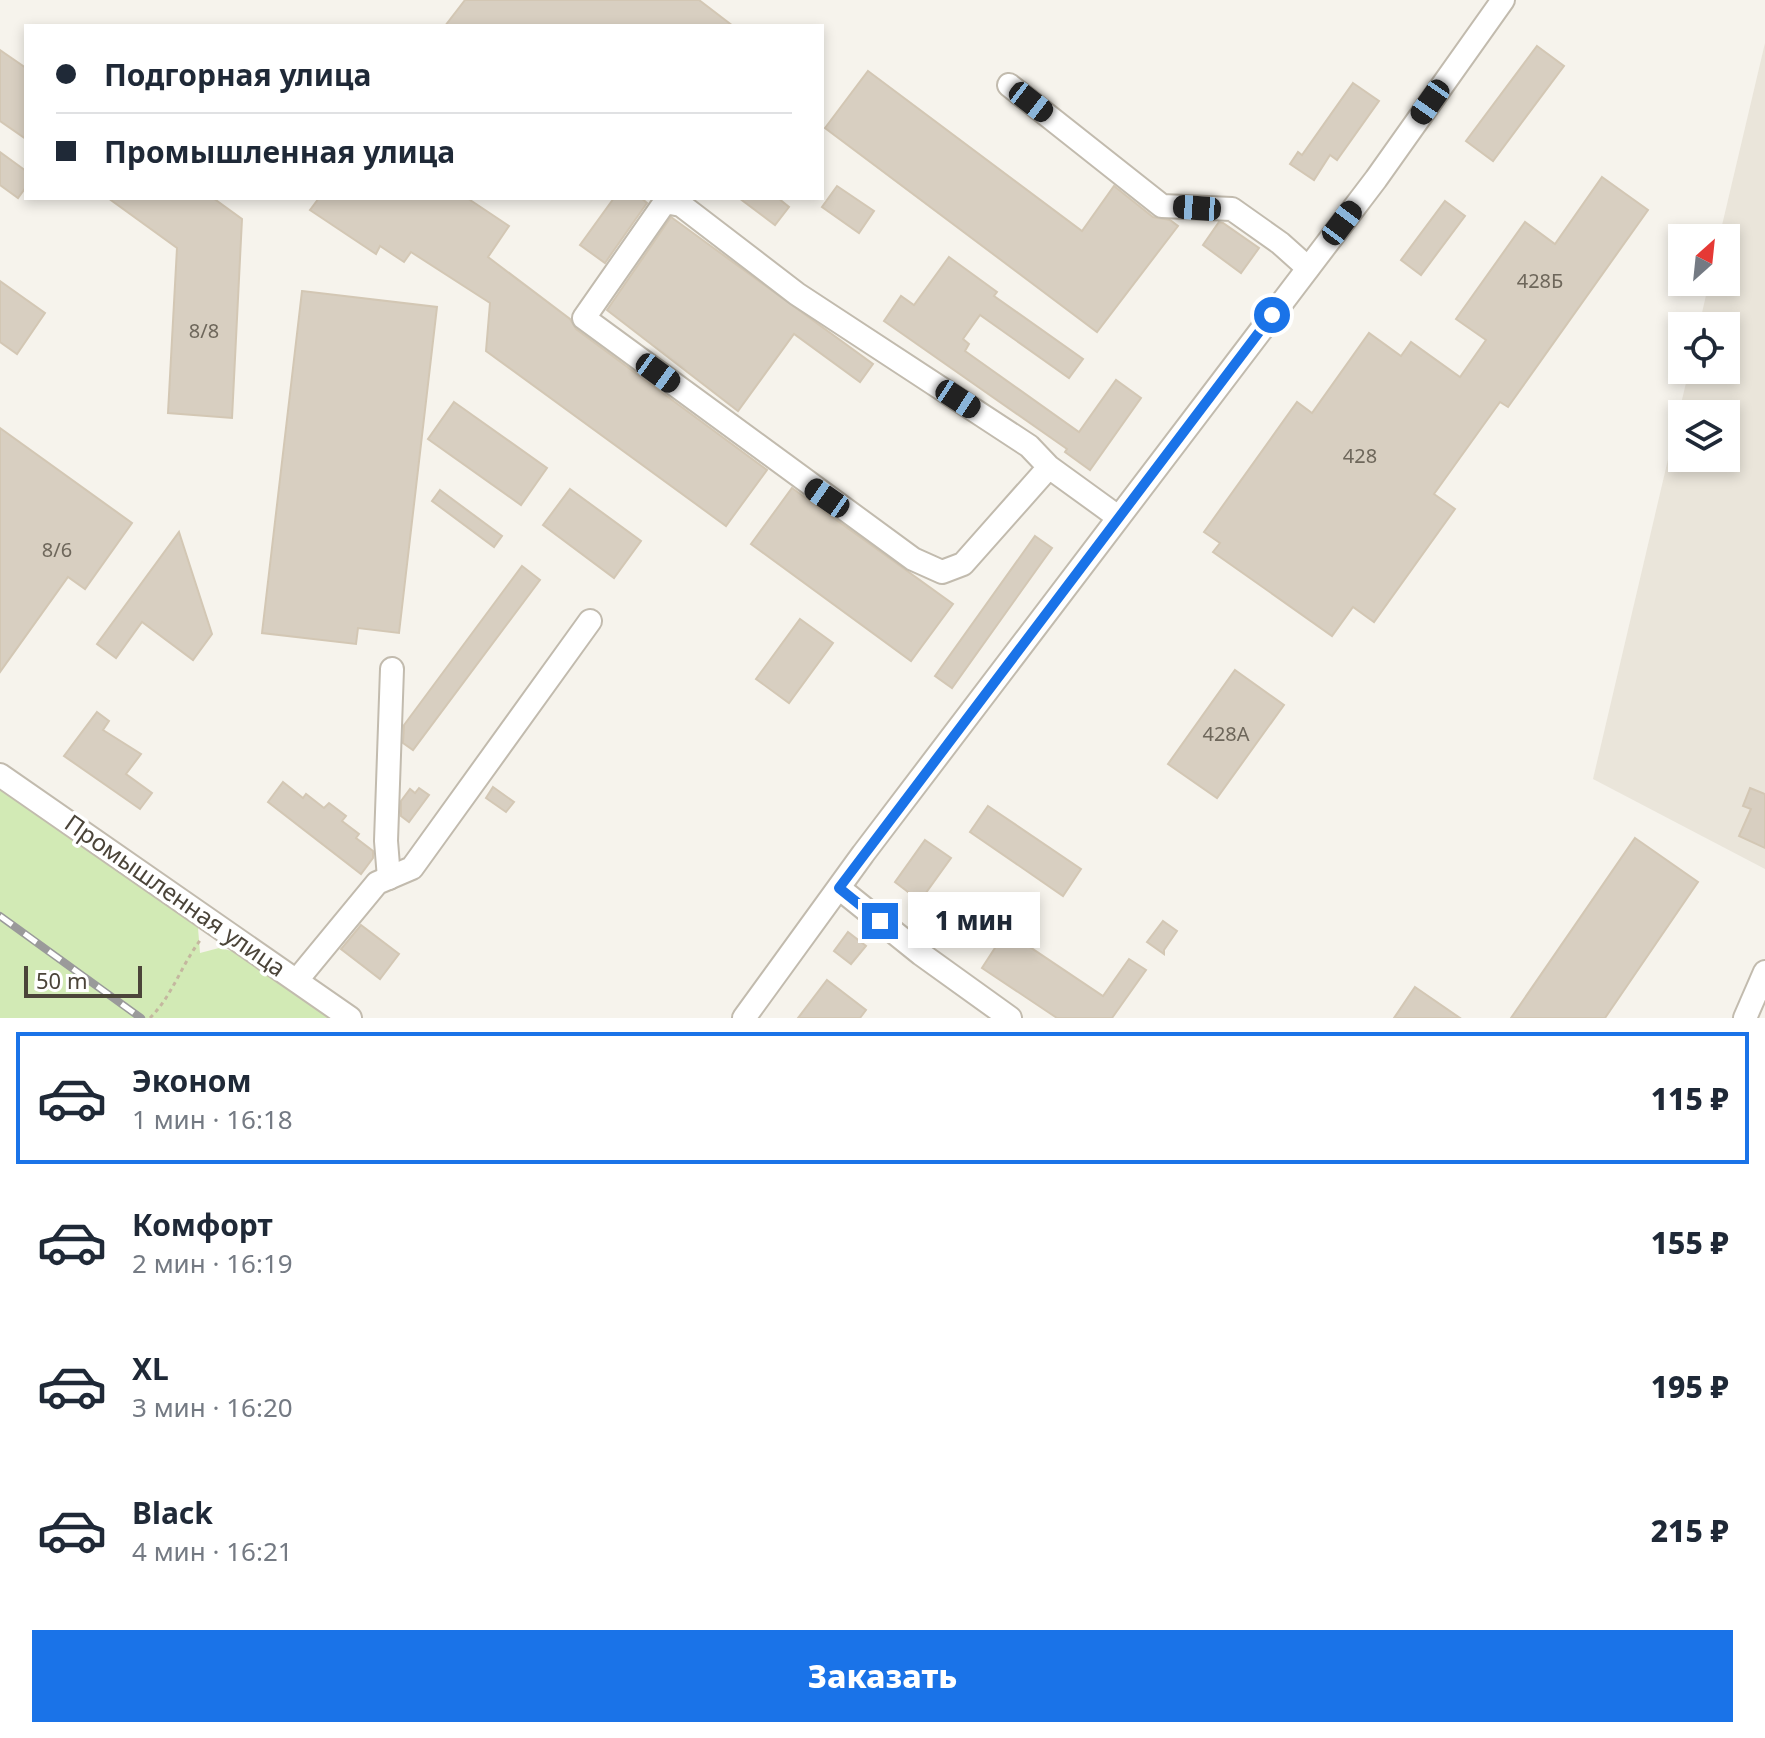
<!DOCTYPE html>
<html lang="ru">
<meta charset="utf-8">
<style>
:root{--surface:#fff;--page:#f6f6f7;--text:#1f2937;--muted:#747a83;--line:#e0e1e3;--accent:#1a73e8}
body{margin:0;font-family:"Noto Sans",sans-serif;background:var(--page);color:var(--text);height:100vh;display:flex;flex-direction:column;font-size:30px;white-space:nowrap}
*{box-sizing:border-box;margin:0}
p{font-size:26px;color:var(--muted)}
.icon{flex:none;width:44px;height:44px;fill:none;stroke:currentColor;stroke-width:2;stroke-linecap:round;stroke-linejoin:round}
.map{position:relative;height:1018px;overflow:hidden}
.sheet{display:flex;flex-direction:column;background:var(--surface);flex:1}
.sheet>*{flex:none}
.banner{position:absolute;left:24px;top:24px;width:800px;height:176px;border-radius:0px;box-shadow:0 4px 12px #0003;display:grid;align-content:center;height:176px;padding:0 32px;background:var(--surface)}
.needle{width:52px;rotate:27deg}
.fabs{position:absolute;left:1668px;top:224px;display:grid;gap:16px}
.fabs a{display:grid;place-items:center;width:72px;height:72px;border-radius:0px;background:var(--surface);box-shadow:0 4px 12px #0003;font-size:40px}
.scale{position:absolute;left:24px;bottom:20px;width:118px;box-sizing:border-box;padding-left:8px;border:4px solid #4b4439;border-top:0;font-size:22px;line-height:28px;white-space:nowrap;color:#4b4439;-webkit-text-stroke:6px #fff;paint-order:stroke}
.end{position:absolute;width:36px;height:36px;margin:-18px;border:10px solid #1a73e8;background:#fff;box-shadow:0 0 0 4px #fff}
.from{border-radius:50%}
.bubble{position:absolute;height:56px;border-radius:0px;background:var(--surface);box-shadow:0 4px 12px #0003;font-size:26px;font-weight:800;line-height:56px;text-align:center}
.car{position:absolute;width:24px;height:48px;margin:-24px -12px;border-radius:10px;box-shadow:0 0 6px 2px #0007;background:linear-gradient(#222 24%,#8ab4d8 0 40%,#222 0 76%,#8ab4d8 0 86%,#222 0)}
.banner b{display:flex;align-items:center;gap:28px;height:76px;font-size:30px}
.banner b+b{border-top:2px solid var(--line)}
.banner i{width:20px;height:20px;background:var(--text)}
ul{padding:14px 0 0;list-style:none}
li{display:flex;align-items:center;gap:24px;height:132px;margin:0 16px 12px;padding:0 16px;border:4px solid transparent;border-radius:0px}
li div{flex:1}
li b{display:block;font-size:30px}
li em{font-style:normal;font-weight:800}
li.selected{border-color:var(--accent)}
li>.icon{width:72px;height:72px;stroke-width:1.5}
.action{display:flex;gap:16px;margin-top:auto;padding:16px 32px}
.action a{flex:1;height:92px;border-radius:0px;background:var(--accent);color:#fff;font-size:32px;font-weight:800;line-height:92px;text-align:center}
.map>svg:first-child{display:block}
</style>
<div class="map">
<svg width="1765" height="1018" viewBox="0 0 1765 1018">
<rect width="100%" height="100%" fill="#f6f3ec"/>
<path fill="#eae5da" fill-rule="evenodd" d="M1765,43v826l-172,-90 96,-409h37v-44h-27l10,-44h17v-44h-7zM1682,414h44v44h-44z"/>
<path fill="#d2eab5" d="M0,785l148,105 50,38 2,25 19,-5 26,6 84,64h-329z"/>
<g fill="#d8cfc1" stroke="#d3c7b4" stroke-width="2">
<path d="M465,0h234l34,26h-288z"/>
<path d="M1537,46l27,20 -71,95 -27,-20z"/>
<path d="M0,50l26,18v71l-26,-18z"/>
<path d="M868,71l214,160 32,-45 39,31 17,3 8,6 -81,106 -272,-204z"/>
<path d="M1353,83l26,18 -42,59 -7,-5 -16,25 -24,-16 8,-12 4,3z"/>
<path d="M0,152l26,19v16l-8,11 -18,-13z"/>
<path d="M1602,177l46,33 -140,197 -8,-5 -66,92 21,15 -81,113 -21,-15 -21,29 -119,-84 7,-9 -16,-11 93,-130 15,11 57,-80 32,23 10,-14 49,35 26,-37 -30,-21 69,-97 30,22z"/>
<path d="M837,186l37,25 -15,22 -37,-26z"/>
<path d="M108,198h105l29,21 -10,199 -64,-5 9,-165z"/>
<path d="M319,198h148l42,28 -21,31 82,62 6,10 191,141 -41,56 -240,-175 4,-48 -79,-51 -7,10 -24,-16 -4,8 -66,-44z"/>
<path d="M614,198h27l6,5 -42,60 -25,-18z"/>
<path d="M739,198h39l11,9 -14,18z"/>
<path d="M1445,201l20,15 -44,59 -20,-15z"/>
<path d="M671,217l202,147 -13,18 -66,-48 -56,77 -131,-101z"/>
<path d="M1219,222l4,1 36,25 -18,25 -38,-28z"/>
<path d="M949,257l48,35 -3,4 89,63 -14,19 -89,-63 -17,24 6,5 -4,7 114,81 37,-52 25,18 -51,72 -25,-18 2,-3 -183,-128 17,-25 13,9z"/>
<path d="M0,281l45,32 -28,41 -17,-12z"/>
<path d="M302,291l135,16 -38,326 -41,-5 -2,16 -94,-11z"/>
<path d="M454,402l93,66 -26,37 -93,-66z"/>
<path d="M0,428l132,95 -47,66 -17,-12 -68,95z"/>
<path d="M792,488l161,116 -42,57 -160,-117z"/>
<path d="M570,489l71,52 -27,37 -71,-53z"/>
<path d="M440,490l62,46 -8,11 -62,-46z"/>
<path d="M179,532l33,102 -19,26 -51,-38 -26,36 -19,-14z"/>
<path d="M1035,536l17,12 -100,140 -17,-12z"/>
<path d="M522,566l18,14 -127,170 -10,-7 1,-18z"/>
<path d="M800,619l33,24 -44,60 -33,-24z"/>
<path d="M1235,670l49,35 -67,93 -49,-34z"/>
<path d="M97,712l12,9 -6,9 38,24 -15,20 26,19 -12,16 -76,-53z"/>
<path d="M283,782l20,16 3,-4 18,14 5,-5 17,13 -4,5 17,13 -3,4 17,13v7l-12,16 -93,-72z"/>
<path d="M493,787l21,15 -8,10 -20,-14z"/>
<path d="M419,788l10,7 -20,27 -8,-6v-15l9,-12 5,4z"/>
<path d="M1750,788l15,6v54l-26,-12 12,-27 -8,-3z"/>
<path d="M988,806l93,63 -18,27 -93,-64z"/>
<path d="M1635,838l63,44 -93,136h-94z"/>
<path d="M925,840l26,18 -31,43 -25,-19z"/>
<path d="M1163,921l14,10 -13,19v4l-17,-12z"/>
<path d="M361,925l38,29 -19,25 -39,-30z"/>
<path d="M1006,931l97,65 26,-37 17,11 -34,48h-55l-75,-50z"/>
<path d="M848,932l18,14 -15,18 -17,-13z"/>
<path d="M827,980l39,30 -6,8h-62z"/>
<path d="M1415,987l45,31h-66z"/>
</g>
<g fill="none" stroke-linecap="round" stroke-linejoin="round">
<defs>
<g id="minor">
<path d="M1009,85l153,121 70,3 48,34 28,25"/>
<path d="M1049,467l-86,97 -21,8 -29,-13 -329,-241 81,-116 16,3 116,89 232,152 20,21 69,50"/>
<path d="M0,775l350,243"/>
<path d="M389,878l-3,-37 6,-172"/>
<path d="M839,888l82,66 89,64"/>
<path d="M297,980l80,-97 35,-15 178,-247"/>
<path d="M744,1018l119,-164 513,-675 127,-179"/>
<path d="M1745,1018l20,-46"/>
</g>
</defs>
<use href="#minor" stroke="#c2bbae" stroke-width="26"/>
<path stroke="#c4b79f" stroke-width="3" stroke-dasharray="4 4" stroke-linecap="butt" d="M150,1018c23,-23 32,-55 52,-80"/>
<use href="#minor" stroke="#fff" stroke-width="22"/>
<defs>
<path id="rail" d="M0,916l141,102"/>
</defs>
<use href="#rail" stroke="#9a9a9a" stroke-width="8"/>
<use href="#rail" stroke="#fff" stroke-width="5" stroke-dasharray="15" stroke-linecap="butt"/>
</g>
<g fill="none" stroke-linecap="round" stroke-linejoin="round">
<path stroke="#1a73e8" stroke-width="10" d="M880,921l-41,-33 433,-573"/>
</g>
<g text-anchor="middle" stroke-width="7" stroke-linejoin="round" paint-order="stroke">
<g font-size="20" fill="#6e675b">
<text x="1540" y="288">428Б</text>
<text x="204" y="338">8/8</text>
<text x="1360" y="463">428</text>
<text x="57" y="557">8/6</text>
<text x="1226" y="741">428А</text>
</g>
<g font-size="24" fill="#4b4439" stroke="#fff">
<text transform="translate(175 896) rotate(35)" y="8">Промышленная улица</text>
</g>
</g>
</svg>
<div class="fabs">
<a><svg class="needle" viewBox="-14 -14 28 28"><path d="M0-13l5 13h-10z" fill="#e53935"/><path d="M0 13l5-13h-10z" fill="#747a83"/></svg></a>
<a><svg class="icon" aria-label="locate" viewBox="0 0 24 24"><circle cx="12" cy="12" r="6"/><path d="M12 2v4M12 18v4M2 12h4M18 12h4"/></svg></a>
<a><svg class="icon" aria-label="layers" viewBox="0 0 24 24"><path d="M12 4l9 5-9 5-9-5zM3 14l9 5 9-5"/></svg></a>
</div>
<div class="scale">50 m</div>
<i class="end from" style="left:1272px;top:315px"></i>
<i class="end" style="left:880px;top:921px"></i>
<div class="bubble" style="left:908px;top:892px;width:132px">1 мин</div>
<i class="car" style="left:1031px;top:102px;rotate:128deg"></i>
<i class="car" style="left:1430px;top:102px;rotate:215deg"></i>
<i class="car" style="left:1197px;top:208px;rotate:274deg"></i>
<i class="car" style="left:1342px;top:223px;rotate:37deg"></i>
<i class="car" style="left:658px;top:373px;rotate:126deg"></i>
<i class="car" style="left:958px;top:399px;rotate:123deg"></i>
<i class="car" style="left:827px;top:498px;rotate:305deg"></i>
<div class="banner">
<b><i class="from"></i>Подгорная улица</b>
<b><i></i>Промышленная улица</b>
</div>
</div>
<section class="sheet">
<ul>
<li class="selected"><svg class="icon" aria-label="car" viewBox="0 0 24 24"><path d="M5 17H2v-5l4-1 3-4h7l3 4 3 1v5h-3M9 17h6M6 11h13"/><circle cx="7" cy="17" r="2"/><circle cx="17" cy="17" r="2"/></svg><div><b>Эконом</b><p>1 мин · 16:18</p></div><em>115 ₽</em></li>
<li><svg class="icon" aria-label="car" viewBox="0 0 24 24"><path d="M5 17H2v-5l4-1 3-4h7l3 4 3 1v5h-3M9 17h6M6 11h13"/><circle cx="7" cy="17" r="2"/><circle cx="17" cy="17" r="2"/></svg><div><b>Комфорт</b><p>2 мин · 16:19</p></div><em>155 ₽</em></li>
<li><svg class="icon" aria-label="car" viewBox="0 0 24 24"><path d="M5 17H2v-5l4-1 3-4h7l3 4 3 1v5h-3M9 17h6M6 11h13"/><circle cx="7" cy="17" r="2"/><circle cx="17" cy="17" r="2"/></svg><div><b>XL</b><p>3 мин · 16:20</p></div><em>195 ₽</em></li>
<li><svg class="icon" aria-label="car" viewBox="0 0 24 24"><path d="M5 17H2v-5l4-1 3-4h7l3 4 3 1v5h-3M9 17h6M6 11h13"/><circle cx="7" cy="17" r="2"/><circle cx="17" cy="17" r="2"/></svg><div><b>Black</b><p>4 мин · 16:21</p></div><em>215 ₽</em></li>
</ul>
<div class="action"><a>Заказать</a></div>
</section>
